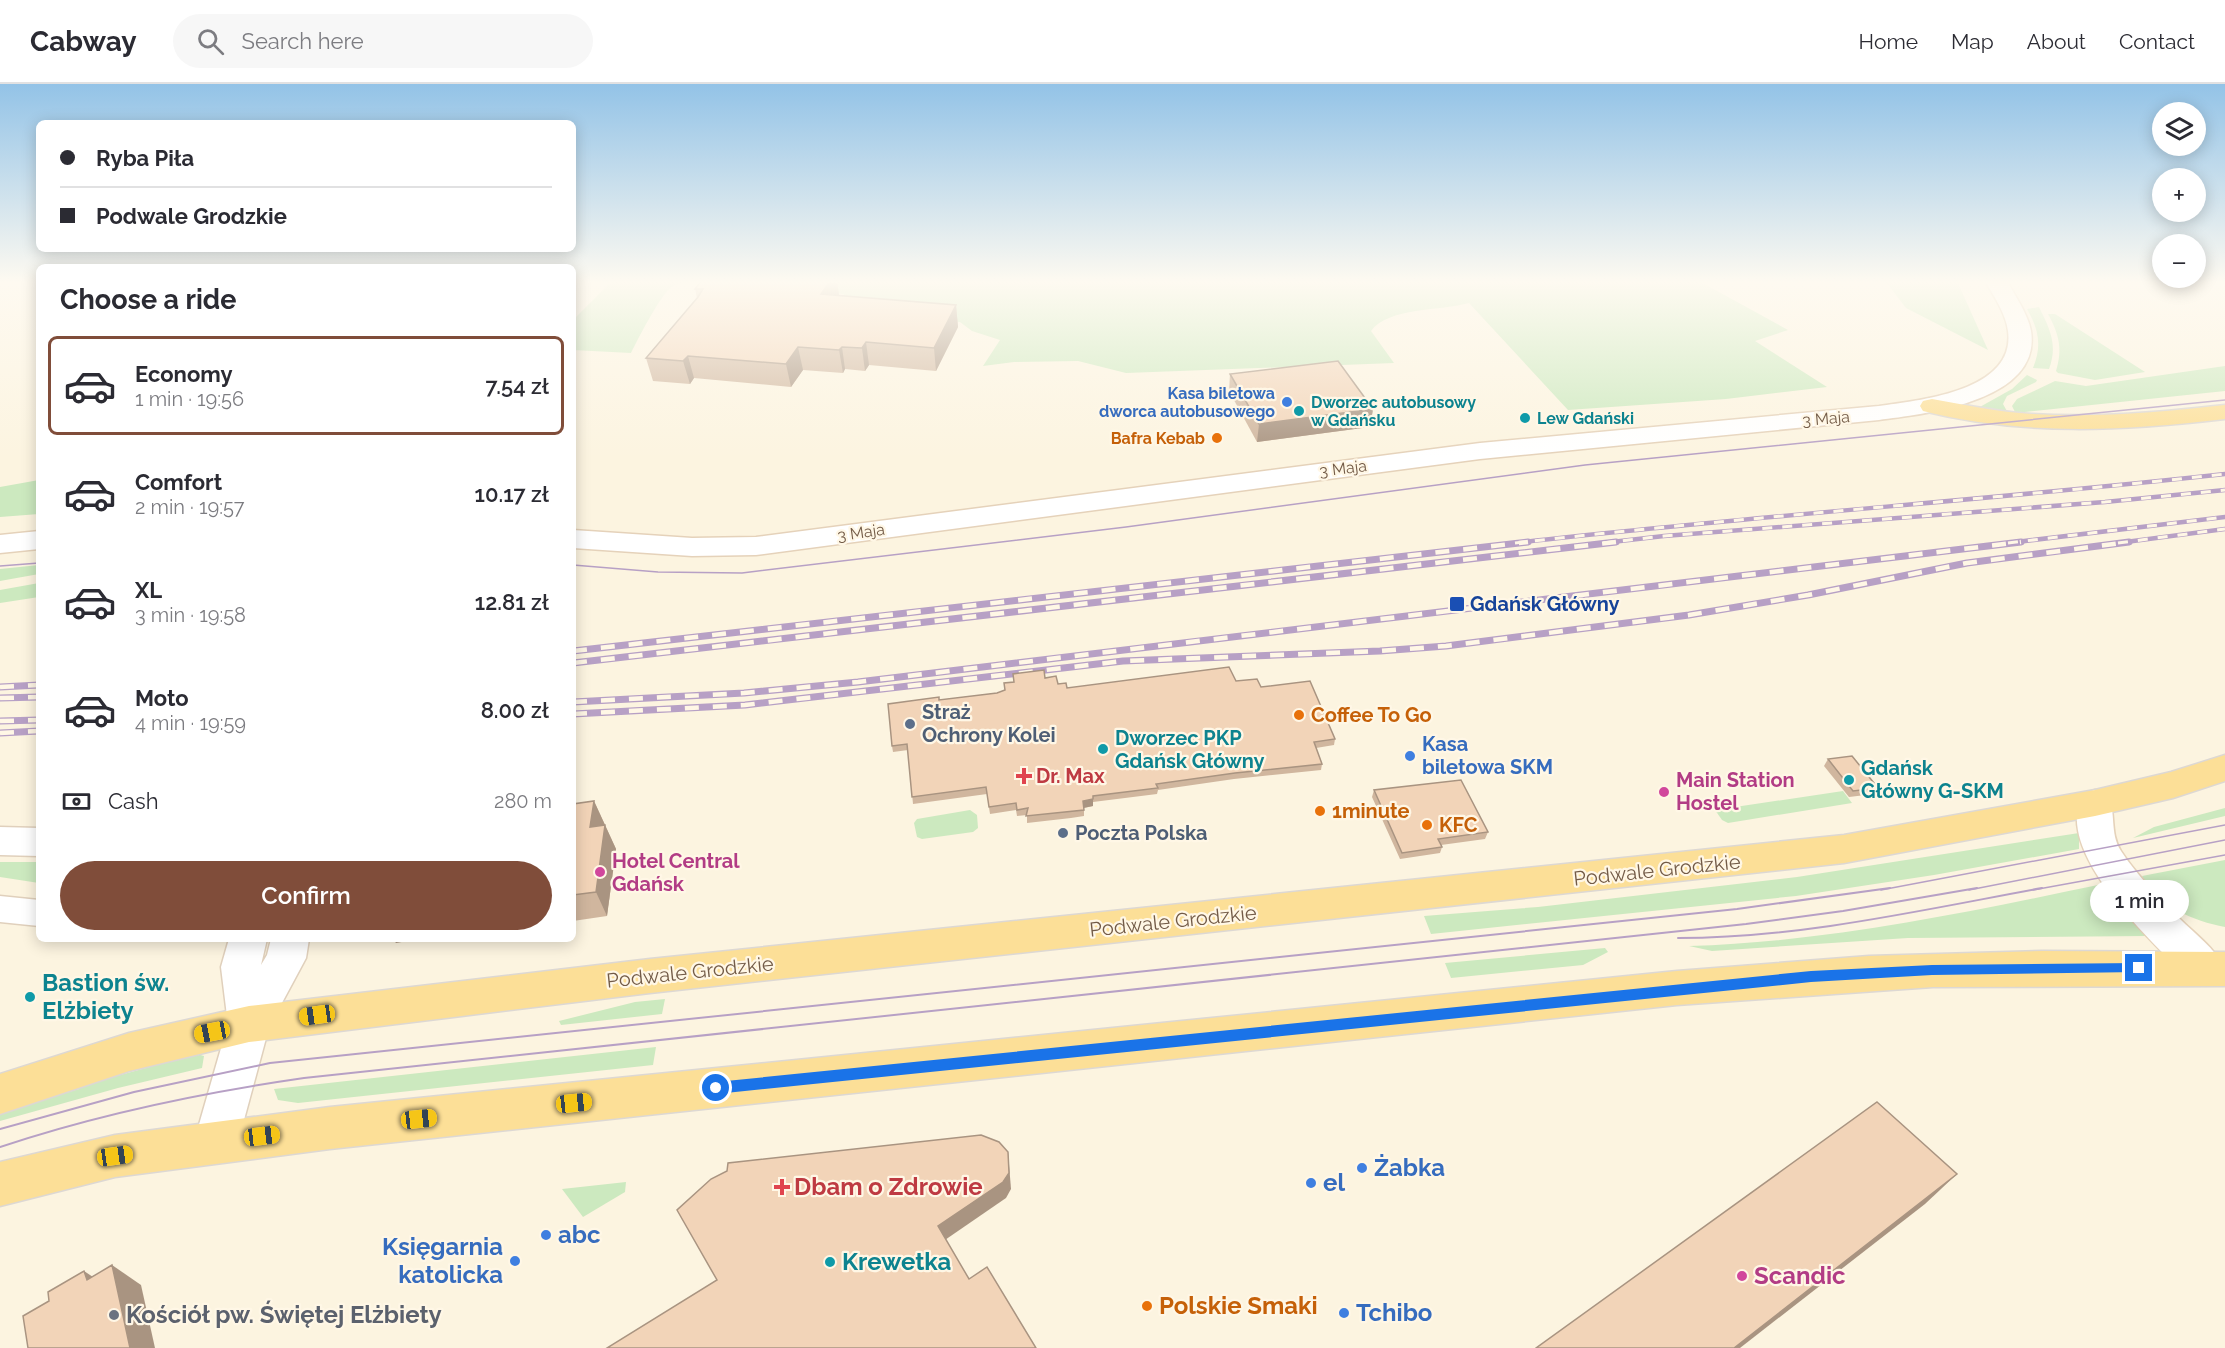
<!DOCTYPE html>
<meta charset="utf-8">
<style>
:root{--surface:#fff;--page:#f7f7f7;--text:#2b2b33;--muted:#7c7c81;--line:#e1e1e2;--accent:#804d3a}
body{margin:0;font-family:Raleway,sans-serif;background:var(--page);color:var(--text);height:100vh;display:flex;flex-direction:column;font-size:22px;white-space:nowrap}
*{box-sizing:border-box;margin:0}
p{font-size:20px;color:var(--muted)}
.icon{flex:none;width:33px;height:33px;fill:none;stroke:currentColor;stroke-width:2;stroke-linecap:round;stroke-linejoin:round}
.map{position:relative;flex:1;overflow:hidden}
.panel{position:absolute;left:36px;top:180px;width:540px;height:678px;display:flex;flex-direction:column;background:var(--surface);border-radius:9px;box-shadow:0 3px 15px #0003}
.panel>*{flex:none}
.guide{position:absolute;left:36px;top:36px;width:540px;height:132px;border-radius:9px;box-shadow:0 3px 15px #0003;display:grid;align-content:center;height:132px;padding:0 24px;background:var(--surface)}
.buttons{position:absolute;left:2152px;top:18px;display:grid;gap:12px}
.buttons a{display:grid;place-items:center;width:54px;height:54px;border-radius:50%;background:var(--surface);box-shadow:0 3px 15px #0003;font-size:30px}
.end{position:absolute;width:27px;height:27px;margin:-14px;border:8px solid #1a73e8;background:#fff;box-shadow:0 0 0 3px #fff}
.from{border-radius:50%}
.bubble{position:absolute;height:42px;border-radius:21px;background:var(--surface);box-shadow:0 3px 15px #0003;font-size:20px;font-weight:600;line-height:42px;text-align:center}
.car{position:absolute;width:18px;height:36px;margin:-18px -9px;border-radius:8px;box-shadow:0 0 4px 2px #0007;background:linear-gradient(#f5c518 24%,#345 0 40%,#f5c518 0 76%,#345 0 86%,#f5c518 0)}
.guide b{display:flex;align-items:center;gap:21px;height:57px;font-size:22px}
.guide b+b{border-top:2px solid var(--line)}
.guide i{width:15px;height:15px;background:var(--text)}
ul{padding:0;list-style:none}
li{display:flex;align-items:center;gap:18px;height:99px;margin:0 12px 9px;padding:0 12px;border:3px solid transparent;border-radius:9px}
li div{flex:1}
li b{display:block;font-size:22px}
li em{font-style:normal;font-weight:600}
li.current{border-color:var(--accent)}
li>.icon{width:54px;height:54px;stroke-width:1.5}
h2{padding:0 24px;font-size:27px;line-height:72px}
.pay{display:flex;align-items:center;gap:15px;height:66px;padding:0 24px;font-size:22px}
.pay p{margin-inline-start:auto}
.primary-button{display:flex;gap:12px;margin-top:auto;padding:12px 24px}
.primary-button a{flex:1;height:69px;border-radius:36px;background:var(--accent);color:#fff;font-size:24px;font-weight:600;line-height:69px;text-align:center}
header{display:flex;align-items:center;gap:36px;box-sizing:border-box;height:84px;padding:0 30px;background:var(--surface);border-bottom:2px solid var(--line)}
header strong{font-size:28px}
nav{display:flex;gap:33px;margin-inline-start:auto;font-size:21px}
.search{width:420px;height:54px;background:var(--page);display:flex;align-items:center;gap:15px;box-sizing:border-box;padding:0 21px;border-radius:33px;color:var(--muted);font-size:22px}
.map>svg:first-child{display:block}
</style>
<header>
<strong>Cabway</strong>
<div class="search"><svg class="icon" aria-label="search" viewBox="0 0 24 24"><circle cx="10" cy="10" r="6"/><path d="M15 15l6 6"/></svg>Search here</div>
<nav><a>Home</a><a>Map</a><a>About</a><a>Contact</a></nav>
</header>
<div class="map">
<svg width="2225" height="1264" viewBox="0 0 2225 1264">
<rect width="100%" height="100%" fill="#fcf4e0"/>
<g fill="#cce9bf">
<path d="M612,197h108c-14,1 -35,-2 -47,5 -12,7 -35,53 -42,67l-58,-3v-30z"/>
<path d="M723,197h976l89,49 -33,11 72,46 -101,12 -158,11 -99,-107c-28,8 -81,4 -98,28l23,32 -268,10 -48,-12 -64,1 -31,4 17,-26 -28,-9 -12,-9 -126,-11 10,-17z"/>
<path d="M1957,197l31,69 -82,-42 -20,-26z"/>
<path d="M2039,223c11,22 19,38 10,62l-16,-1c9,-22 6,-38 -6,-59z"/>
<path d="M2048,230h7l90,58 -50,8 -37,-7 -2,-2c7,-22 3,-37 -8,-57z"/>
<path d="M2225,282v25l-200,21h-10l-3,-6 5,-7 38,-18 31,5z"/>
<path d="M2027,291l10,5 -1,2 -29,14 -4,8 5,9 -30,-5 34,-19z"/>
<path d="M39,396v34l-39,3v-30z"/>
<path d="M39,481v9l-39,7v-12z"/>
<path d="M39,499v14l-39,6v-13z"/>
<path d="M1843,707l9,12 -124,20 -6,-3 -7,-10z"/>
<path d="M2225,724v8l-92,22 21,-11z"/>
<path d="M970,726l7,5 1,13 -5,4 -51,7 -5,-2 -3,-14 3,-4z"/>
<path d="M2079,749v16l-145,26 -138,21 -365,38 -7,-18 114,-9 259,-30z"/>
<path d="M2225,776v67c-32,-6 -67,-21 -83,-51z"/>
<path d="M0,778h39v21l-39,-6z"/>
<path d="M2098,801l51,51 -241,2 -196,13 -23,-5c137,-4 275,-33 409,-61z"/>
<path d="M1605,864l3,4 -25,13 -132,13 -6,-15z"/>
<path d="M665,915l-3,15 -101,11 -2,-4 76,-19z"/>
<path d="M656,963l-3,18 -355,38 -20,-3 -4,-11z"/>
<path d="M197,970l7,2 -2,12 -84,20 -118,33v-9l79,-23 1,-3z"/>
<path d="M626,1098l-1,10 -42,25 -21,-28z"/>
</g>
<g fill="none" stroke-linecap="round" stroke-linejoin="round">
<defs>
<path id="minor" d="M0,812l39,4v26l-39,-4z"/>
<g id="tertiary">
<path d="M0,743l39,1v28l-39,-1z"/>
<path d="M229,855h38l-6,26 6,-10 4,-16h38l-3,19 -37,69 -31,115 -6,15 -16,6 -16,-6 -6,-15 34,-118 -7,-57z"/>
</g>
<g id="secondary">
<path d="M1985,197h22c8,15 21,33 24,50 11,70 -105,83 -152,89l-399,39 -724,96 -64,1 -119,-8v-18l119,8 64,-1 724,-94 399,-37c41,-6 137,-15 129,-75 -2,-17 -14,-35 -23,-50z"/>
<path d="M39,447v18l-39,4v-18z"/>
<path d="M2095,706l12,4c10,17 2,39 14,57 15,23 38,47 58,67 16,16 36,30 46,51l-6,12c-10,4 -16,6 -26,1 -11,-6 -21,-21 -30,-29 -33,-34 -108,-109 -80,-159z"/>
</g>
<g id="primary">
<path d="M1932,315c33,6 66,13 100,15 65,4 129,-2 193,-9v14c-102,12 -202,17 -302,-8l-3,-5 3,-5z"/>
<path d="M2225,671v26l-52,17 -78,18 -251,47 -1194,130 -401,49 -120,29 -129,43v-40l129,-41 120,-27 401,-47 1194,-124 251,-45 76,-18z"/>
<path d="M2042,867l183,1v34l-292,1 -256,18 -1347,144 -215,28 -115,29v-44l115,-27 215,-28 1347,-136 192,-15z"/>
</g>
</defs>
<use href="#minor" stroke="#e0d0bc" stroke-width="3"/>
<use href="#tertiary" stroke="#e0d0bc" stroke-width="3"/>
<use href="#secondary" stroke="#e5d2ba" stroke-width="3"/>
<use href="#primary" stroke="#ddd8d3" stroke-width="3"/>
<use href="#minor" fill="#fff" fill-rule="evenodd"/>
<use href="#tertiary" fill="#fff" fill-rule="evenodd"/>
<use href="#secondary" fill="#fff" fill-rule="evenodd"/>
<use href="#primary" fill="#fcdf97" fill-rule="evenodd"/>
<g stroke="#b7a0c5" stroke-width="1.5">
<path d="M573,481l85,7 84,1 384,-46 459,-62 640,-65"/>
<path d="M0,482l39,-3"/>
<path d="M1881,806l344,-65"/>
<path d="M1969,806l256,-50"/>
<path d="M2033,806l192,-35"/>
</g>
<g stroke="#b7a0c5" stroke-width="2">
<path d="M1678,854c122,0 244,-28 364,-50"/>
<path d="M0,1045l134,-37 136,-29 1467,-154 153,-21"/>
<path d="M0,1063c99,-33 200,-54 304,-69l1442,-154 97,-13 134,-23"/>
</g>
<defs>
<g id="rail-far1">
<path d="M1515,459c236,-27 474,-43 710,-69"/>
<path d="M1603,459l61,-7 441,-34 120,-12"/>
<path d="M2008,459l217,-26"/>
<path d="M2118,459l107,-14"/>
</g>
<g id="rail">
<path d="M573,567l955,-109"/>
<path d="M573,579l1043,-121"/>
<path d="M0,603l39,-2"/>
<path d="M0,614l39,-1"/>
<path d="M573,618l171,-9 114,-11 1163,-140"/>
<path d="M573,630l172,-9 378,-44 257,-10 66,-5 243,-31 119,-20 159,-32 162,-21"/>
<path d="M0,637l39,-1"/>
<path d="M0,649l39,-2"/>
</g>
</defs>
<use href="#rail-far1" stroke="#b7a0c5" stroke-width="4.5"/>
<use href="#rail" stroke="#b7a0c5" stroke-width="7"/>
<use href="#rail-far1" stroke="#fff7e6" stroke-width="3" stroke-dasharray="10" stroke-linecap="butt"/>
<use href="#rail" stroke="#fff7e6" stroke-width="4.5" stroke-dasharray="14" stroke-linecap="butt"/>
</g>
<g fill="#d0b69e">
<path d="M701,197h136l2,15 117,9 2,22 -22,44 -67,-6 -4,6 -20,-2 -2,4 -40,-3 -12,17 -97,-9 -4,6 -37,-3 -7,-23 51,-60 -2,-9z"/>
<path d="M1230,290l143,35 -3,18 -113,15 -28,-51z"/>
<path d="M1045,594l22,10 169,-7 25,6 74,52 -1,6 -18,3 6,16 -1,6 -87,9 -76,11 -1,4 -64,8v4l-9,2v8l-13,2 -44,5v-8l-10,1 -1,-6 -26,4 -3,-20 -74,10 -5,-54 -15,2 -1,-6 47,-46 58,-7 8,-2 -1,-8z"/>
<path d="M1828,675l50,29 -4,6 -25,3 -25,-31z"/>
<path d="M1374,706l114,42 -3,7 -44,6 1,2 -2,6 -40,6 -28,-62z"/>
<path d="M594,717l22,48 -9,67 -34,5v-117z"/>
</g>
<g fill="#a99481">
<path d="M830,197h7l2,14 -15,21 -3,-22z"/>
<path d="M956,221l2,22 -22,44 -2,-23z"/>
<path d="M866,258l3,23 -4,6 -3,-23z"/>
<path d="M798,263l5,23 -12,17 -5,-23z"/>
<path d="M842,263l3,22 -2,4 -4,-23z"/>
<path d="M688,272l6,22 -4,6 -7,-23z"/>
<path d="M1373,325l-3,18 -113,15 2,-18z"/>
<path d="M1093,715v7l-10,2v-7z"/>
<path d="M594,717l22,48 -9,67 -11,-24 -6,-65z"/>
<path d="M393,855h25l-22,4z"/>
<path d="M1008,1068l3,37 -5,9 -64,44 -4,-16z"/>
<path d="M1957,1090l-32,30 -185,144h-6z"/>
<path d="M112,1181l29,20 14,63h-25z"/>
<path d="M84,1187l30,20 -27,-11z"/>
</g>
<g fill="#f2d4b8" stroke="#a99481" stroke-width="1.5">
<path d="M701,197h129l-9,13 135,11 -22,43 -68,-6 -4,6 -20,-1 -3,3 -41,-3 -12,17 -98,-8 -5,5 -37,-3 52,-61 5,-8h-8z"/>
<path d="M1338,277l35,48 -114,15 -29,-50z"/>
<path d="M1229,583l7,14 21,-2 4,8 49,-6 25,58 -21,3 8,22 -87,9 -79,11 2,4 -65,8v3l-10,2 1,9 -58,6 2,-8 -11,2 -1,-7 -27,4 -3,-20 -74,10 -5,-53 -15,2 -4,-42 51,-7v3l58,-7 8,-3 -1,-7 10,-1 -1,-8 31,-4 1,8 11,-2 2,8 8,-1 1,5z"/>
<path d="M1852,672l26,32 -25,3 -25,-32z"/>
<path d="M1461,696l27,52 -50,7 4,8 -40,6 -28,-63z"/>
<path d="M594,717l-4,26 15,-2 -9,67 -23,3v-91z"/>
<path d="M1877,1018l80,72 -223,174h-198z"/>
<path d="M981,1051l18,7 9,10 1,21 -6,9 -65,44 31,53 18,-12 49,81h-429l110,-68 -40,-70 34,-31 16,-8 1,-8z"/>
<path d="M112,1181l18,83h-102l-5,-32 26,-15 -1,-9 36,-21 3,9z"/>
</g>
<linearGradient id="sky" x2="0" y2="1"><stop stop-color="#93c3e7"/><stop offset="0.53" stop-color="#fefaf1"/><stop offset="1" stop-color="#fefaf1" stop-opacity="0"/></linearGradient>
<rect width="2225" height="374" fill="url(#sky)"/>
<path fill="#1a73e8" d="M2139,879l6,5 -6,4 -207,3 -121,7 -1095,112 -6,-6 6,-6 1095,-111 121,-6z"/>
<g fill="#3f7fe0" stroke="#fff7e6" stroke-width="2">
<circle cx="1287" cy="318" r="6"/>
<circle cx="1410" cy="672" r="6"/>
<circle cx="1362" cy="1084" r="6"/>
<circle cx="1311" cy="1099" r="6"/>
<circle cx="546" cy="1151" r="6"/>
<circle cx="515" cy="1177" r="6"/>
<circle cx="1344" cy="1229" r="6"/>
</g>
<g fill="#0f9aa8" stroke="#fff7e6" stroke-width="2">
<circle cx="1299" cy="327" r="6"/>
<circle cx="1525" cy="334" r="6"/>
<circle cx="1103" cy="665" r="6"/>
<circle cx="1849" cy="696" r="6"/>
<circle cx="30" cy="913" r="6"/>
<circle cx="830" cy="1178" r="6"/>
</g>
<g fill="#e8710a" stroke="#fff7e6" stroke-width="2">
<circle cx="1217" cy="354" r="6"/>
<circle cx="1299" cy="631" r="6"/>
<circle cx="1320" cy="727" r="6"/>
<circle cx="1427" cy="741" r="6"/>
<circle cx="1147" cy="1222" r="6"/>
</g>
<rect fill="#1a4fb4" stroke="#fff7e6" stroke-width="2" x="1449" y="512" width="16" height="16" rx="3"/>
<g fill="#5c6f8a" stroke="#fff7e6" stroke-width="2">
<circle cx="910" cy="640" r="6"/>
<circle cx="1063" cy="749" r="6"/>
</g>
<g fill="#e0444e" stroke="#fff7e6" stroke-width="2">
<path d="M1021 683h6v6h6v6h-6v6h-6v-6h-6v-6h6z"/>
<path d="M779 1094h6v6h6v6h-6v6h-6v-6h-6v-6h6z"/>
</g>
<g fill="#d1479c" stroke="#fff7e6" stroke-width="2">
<circle cx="1664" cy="708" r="6"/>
<circle cx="600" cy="788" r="6"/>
<circle cx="1742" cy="1192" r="6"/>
</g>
<circle fill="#6b7280" stroke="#fff7e6" stroke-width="2" cx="114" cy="1231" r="6"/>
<g text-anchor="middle" stroke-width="4.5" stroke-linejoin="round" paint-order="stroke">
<g font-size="16" font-weight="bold" fill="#366cbe" stroke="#fff7e6" text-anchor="end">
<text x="1275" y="315">Kasa biletowa<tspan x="1275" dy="18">dworca autobusowego</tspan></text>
</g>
<g font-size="16" font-weight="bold" fill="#0d838f" stroke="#fff7e6" text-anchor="start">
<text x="1311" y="324">Dworzec autobusowy<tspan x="1311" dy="18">w Gdańsku</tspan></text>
<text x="1537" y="340">Lew Gdański</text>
</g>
<g font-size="16" fill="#735b47" stroke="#fff7e6">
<text transform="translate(1826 334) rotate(-5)" y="6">3 Maja</text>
<text transform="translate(1343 384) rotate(-7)" y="6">3 Maja</text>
<text transform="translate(861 448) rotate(-8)" y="6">3 Maja</text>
</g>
<g font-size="16" font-weight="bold" fill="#c56008" stroke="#fff7e6" text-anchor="end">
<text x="1205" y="360">Bafra Kebab</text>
</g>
<g font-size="20" font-weight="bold" fill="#164399" stroke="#fff7e6" text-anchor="start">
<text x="1470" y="527">Gdańsk Główny</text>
</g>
<g font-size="20" font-weight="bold" fill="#4e5e75" stroke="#fff7e6" text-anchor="start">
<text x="922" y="635">Straż<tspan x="922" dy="23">Ochrony Kolei</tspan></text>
<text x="1075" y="756">Poczta Polska</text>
</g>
<g font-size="20" font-weight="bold" fill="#c56008" stroke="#fff7e6" text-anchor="start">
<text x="1311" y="638">Coffee To Go</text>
<text x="1332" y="734">1minute</text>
<text x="1439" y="748">KFC</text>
</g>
<g font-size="20" font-weight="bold" fill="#0d838f" stroke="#fff7e6" text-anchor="start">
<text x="1115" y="661">Dworzec PKP<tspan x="1115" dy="23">Gdańsk Główny</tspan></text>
<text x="1861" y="691">Gdańsk<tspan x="1861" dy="23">Główny G-SKM</tspan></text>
</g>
<g font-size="20" font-weight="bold" fill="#366cbe" stroke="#fff7e6" text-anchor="start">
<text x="1422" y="667">Kasa<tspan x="1422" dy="23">biletowa SKM</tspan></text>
</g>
<g font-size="20" font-weight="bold" fill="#be3a42" stroke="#fff7e6" text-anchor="start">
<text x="1036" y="699">Dr. Max</text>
</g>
<g font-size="20" font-weight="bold" fill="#b23c85" stroke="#fff7e6" text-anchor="start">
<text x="1676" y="703">Main Station<tspan x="1676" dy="23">Hostel</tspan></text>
<text x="612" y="784">Hotel Central<tspan x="612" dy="23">Gdańsk</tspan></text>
</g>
<g font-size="20" fill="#735b47" stroke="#fff7e6">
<text transform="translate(1657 786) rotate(-6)" y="7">Podwale Grodzkie</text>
<text transform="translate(1173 837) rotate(-6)" y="7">Podwale Grodzkie</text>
<text transform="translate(690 888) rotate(-6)" y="7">Podwale Grodzkie</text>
</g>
<g font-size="24" font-weight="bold" fill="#0d838f" stroke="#fff7e6" text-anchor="start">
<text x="42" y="907">Bastion św.<tspan x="42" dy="28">Elżbiety</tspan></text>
<text x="842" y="1186">Krewetka</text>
</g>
<g font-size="24" font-weight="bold" fill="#366cbe" stroke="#fff7e6" text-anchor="start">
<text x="1374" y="1092">Żabka</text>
<text x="1323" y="1107">el</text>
<text x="558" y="1159">abc</text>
<text x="503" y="1171" text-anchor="end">Księgarnia<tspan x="503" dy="28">katolicka</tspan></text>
<text x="1356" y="1237">Tchibo</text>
</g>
<g font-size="24" font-weight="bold" fill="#be3a42" stroke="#fff7e6" text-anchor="start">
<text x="794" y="1111">Dbam o Zdrowie</text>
</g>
<g font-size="24" font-weight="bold" fill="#b23c85" stroke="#fff7e6" text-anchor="start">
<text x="1754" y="1200">Scandic</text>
</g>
<g font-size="24" font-weight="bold" fill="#c56008" stroke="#fff7e6" text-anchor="start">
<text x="1159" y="1230">Polskie Smaki</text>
</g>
<g font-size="24" font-weight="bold" fill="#5b616d" stroke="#fff7e6" text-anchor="start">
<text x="126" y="1239">Kościół pw. Świętej Elżbiety</text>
</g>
</g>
</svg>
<div class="buttons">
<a><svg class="icon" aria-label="layers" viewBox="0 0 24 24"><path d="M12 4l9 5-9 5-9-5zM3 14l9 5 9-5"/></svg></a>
<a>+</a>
<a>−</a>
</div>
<i class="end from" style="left:716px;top:1004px"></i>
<i class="end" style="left:2139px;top:884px"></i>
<div class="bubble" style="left:2090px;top:796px;width:99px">1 min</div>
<i class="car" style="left:317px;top:931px;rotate:262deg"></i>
<i class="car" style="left:212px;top:948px;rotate:259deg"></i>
<i class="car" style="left:574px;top:1019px;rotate:84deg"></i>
<i class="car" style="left:419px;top:1035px;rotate:84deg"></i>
<i class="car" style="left:262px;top:1052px;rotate:83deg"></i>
<i class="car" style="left:115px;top:1072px;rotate:82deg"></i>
<div class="guide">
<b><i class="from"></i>Ryba Piła</b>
<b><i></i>Podwale Grodzkie</b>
</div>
<section class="panel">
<h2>Choose a ride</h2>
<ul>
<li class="current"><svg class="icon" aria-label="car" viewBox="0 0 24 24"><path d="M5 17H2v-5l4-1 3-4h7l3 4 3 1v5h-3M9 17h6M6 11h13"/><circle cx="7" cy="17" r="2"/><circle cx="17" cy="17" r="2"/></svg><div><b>Economy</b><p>1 min · 19:56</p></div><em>7.54 zł</em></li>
<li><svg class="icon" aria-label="car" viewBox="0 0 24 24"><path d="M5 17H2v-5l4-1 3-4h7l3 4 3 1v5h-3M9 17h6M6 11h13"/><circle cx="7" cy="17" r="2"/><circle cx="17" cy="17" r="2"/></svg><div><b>Comfort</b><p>2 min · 19:57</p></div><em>10.17 zł</em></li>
<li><svg class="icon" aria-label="car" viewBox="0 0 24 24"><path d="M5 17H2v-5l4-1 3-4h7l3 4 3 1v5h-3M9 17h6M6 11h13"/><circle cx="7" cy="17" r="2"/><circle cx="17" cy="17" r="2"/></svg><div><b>XL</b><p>3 min · 19:58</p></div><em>12.81 zł</em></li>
<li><svg class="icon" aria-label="car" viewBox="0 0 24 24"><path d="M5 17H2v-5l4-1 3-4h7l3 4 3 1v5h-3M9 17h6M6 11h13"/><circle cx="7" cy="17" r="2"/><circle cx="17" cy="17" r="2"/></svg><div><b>Moto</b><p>4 min · 19:59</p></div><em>8.00 zł</em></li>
</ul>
<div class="pay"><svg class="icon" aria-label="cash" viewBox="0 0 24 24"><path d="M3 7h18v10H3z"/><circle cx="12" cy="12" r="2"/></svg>Cash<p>280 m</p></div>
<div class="primary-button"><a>Confirm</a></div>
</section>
</div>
